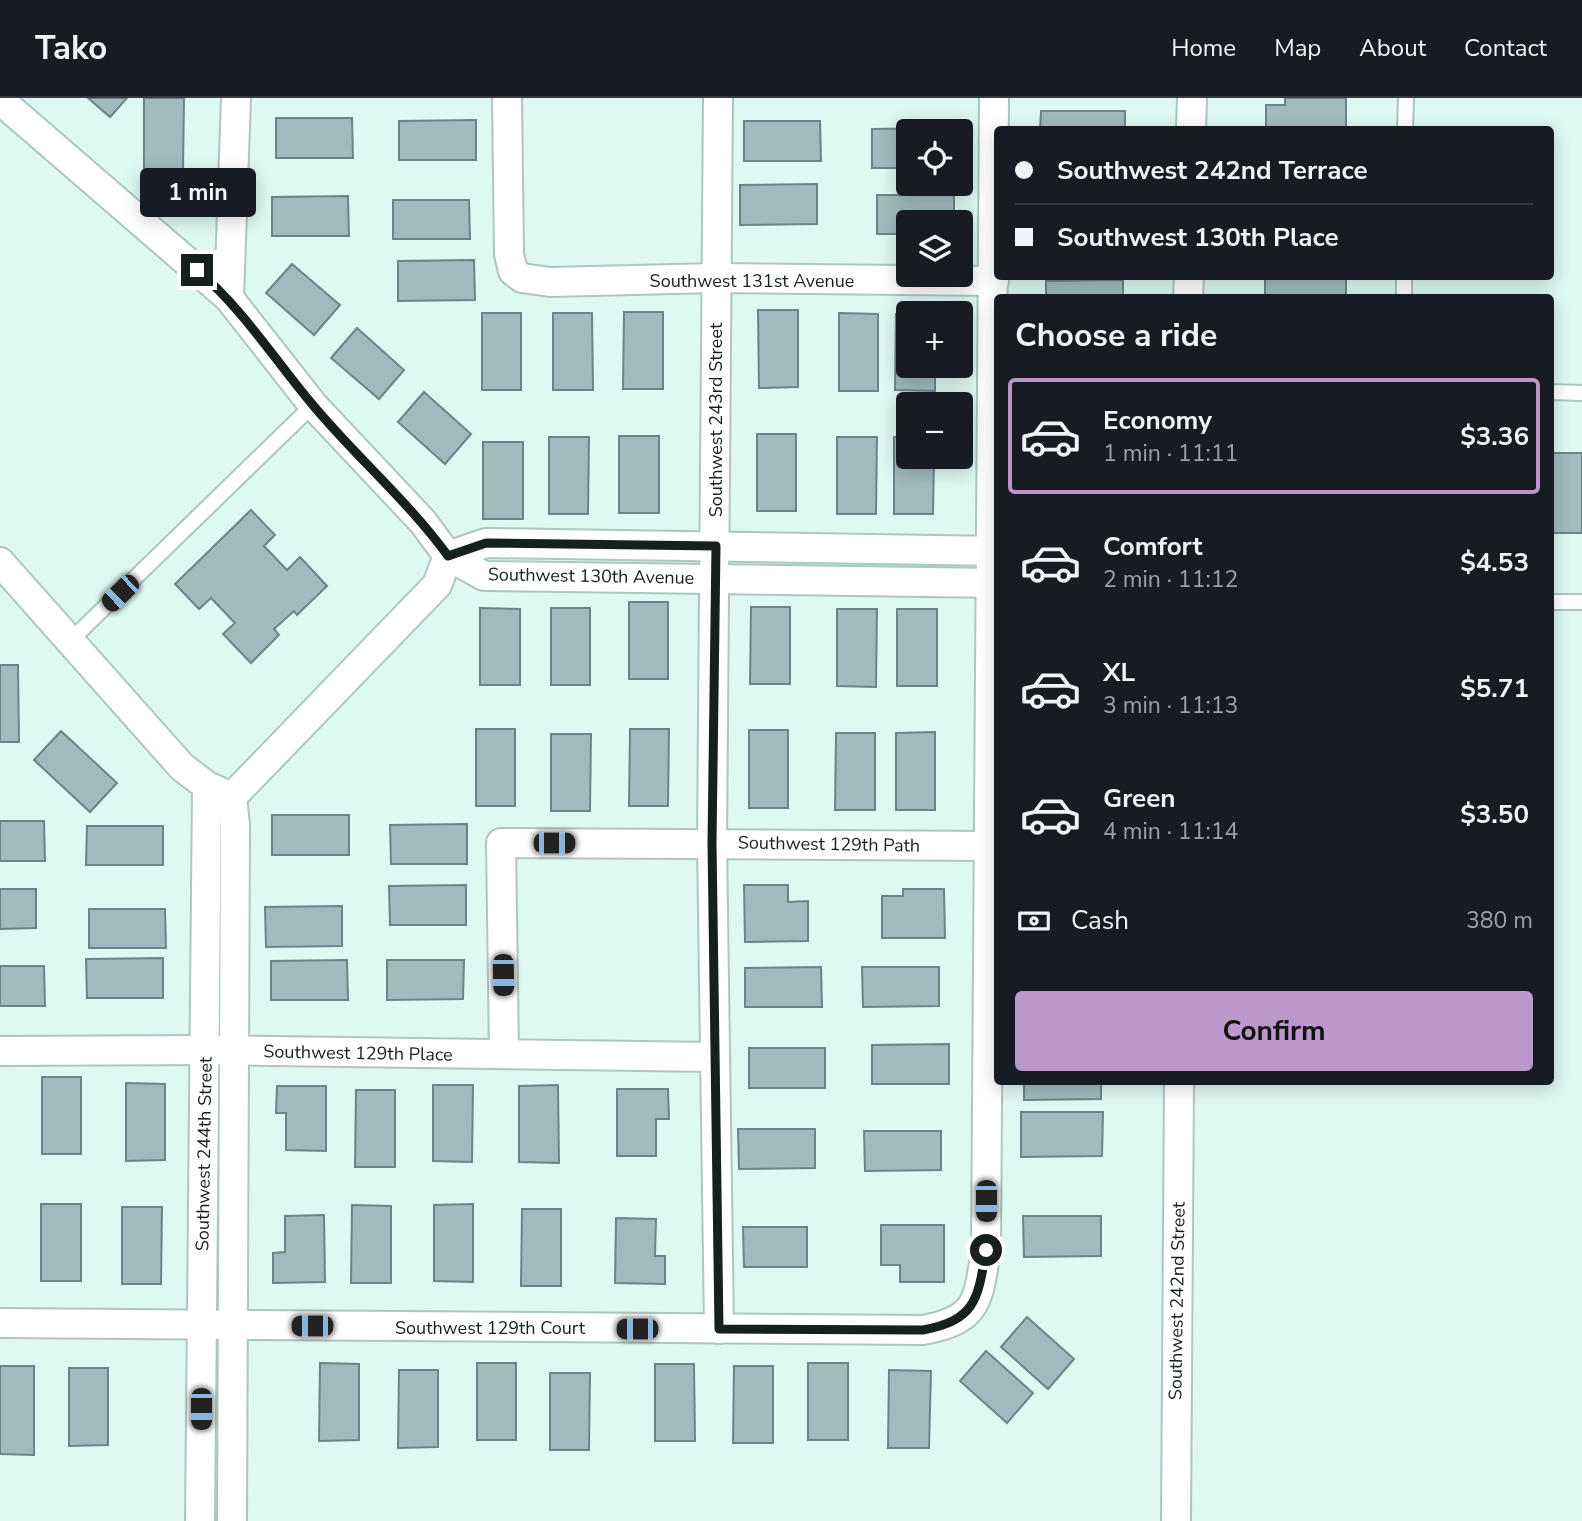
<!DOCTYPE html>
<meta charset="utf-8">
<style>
:root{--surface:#171b24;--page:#20242c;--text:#f1f3f6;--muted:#9ea1a6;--line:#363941;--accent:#bb97cb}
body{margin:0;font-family:"Nunito Sans",sans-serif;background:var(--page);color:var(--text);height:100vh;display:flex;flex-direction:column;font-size:26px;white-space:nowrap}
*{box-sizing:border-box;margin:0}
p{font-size:23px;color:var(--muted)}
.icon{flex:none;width:38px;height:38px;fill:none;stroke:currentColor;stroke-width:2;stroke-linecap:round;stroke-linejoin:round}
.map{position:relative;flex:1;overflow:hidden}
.drawer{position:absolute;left:994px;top:196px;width:560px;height:791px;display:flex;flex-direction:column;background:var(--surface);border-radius:7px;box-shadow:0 4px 18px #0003}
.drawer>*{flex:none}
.top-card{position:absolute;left:994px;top:28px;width:560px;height:154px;border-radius:7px;box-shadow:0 4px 18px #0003;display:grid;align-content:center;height:154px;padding:0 21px;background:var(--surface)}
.buttons{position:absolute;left:896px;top:21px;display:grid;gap:14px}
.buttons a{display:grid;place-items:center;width:77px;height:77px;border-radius:7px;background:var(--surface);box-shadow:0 4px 18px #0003;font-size:35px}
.end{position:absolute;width:32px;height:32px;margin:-16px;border:9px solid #16201e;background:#fff;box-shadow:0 0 0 4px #fff}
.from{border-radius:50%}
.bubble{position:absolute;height:49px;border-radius:7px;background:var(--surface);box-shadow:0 4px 18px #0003;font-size:23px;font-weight:700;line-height:49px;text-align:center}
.car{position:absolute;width:21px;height:42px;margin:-21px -10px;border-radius:9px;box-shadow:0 0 5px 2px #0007;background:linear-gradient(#222 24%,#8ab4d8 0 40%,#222 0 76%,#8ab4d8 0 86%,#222 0)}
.top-card b{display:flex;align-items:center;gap:24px;height:66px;font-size:26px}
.top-card b+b{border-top:2px solid var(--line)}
.top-card i{width:18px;height:18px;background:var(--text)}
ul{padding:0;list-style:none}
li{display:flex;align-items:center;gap:21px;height:116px;margin:0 14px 10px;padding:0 7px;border:4px solid transparent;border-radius:7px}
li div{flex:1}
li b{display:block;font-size:26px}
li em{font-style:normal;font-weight:700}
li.current{border-color:var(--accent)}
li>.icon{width:63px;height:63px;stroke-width:1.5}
h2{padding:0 21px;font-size:32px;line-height:84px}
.pay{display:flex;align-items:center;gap:18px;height:77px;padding:0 21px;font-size:26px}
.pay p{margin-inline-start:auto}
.action{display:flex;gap:14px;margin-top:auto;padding:14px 21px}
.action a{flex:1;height:80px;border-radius:7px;background:var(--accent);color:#111;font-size:28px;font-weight:700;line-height:80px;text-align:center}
header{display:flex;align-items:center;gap:42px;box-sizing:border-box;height:98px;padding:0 35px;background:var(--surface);border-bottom:2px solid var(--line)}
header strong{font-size:33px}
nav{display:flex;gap:38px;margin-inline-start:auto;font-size:24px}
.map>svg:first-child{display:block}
</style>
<header>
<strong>Tako</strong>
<nav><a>Home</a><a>Map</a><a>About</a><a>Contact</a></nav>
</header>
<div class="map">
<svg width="1582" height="1423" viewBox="0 0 1582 1423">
<rect width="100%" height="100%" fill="#def8f2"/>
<g fill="#a1babe" stroke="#6c8488" stroke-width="2">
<path d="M88,0h39l-17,19z"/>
<path d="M144,0h40l-1,72 -39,-1z"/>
<path d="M1285,0h61v32h-80v-25h19z"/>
<path d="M1041,13h84v19h-85z"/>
<path d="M276,20h76l1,40h-77z"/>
<path d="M476,22v40h-77v-39z"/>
<path d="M744,23h76l1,40h-77z"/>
<path d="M949,30v3h-41v37h-36v-39z"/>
<path d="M817,86v40l-77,1v-40z"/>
<path d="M877,97h77v27h-46v12h-31z"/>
<path d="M348,98l1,40h-77v-39z"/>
<path d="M393,102h76l1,39h-77z"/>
<path d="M474,162l1,40 -77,1v-40z"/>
<path d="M292,166l48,41 -26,30 -48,-42z"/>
<rect x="1265" y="178" width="81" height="22"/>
<path d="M1123,182v18h-77v-17z"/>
<path d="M758,212h40v77l-39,1z"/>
<path d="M624,214h39v77h-40z"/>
<rect x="482" y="215" width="39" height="77"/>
<path d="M553,215h39l1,77h-40z"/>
<path d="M839,215l39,1v77h-39z"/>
<path d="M908,215v53h27v25l-40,-1 1,-76z"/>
<path d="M357,230l47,42 -25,29 -48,-41z"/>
<path d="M424,294l47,42 -26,30 -47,-42z"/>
<rect x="757" y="336" width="39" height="77"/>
<rect x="619" y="338" width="40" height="77"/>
<path d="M549,339h40l-1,77h-39z"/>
<path d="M837,339h40l-1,77h-39z"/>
<path d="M894,339h14v20h26l-1,57h-39z"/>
<rect x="483" y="344" width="40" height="77"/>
<rect x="1550" y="355" width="32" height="80"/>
<path d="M251,412l24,25 -11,11 23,24 13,-13 27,29 -30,29 -3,-4 -20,18 5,6 -28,28 -28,-29 12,-11 -24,-25 -12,11 -24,-25z"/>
<rect x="629" y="504" width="39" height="77"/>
<path d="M751,509h39v77h-40z"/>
<path d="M480,510l40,1v76h-40z"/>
<rect x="551" y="510" width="39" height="77"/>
<path d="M837,511h40l-1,78 -39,-1z"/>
<rect x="897" y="511" width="40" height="77"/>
<path d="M0,567h18l1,77h-19z"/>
<rect x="476" y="631" width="39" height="77"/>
<path d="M630,631h39l-1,77h-39z"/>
<rect x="749" y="632" width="39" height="78"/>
<path d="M61,633l56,52 -27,29 -56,-52z"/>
<path d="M935,634v78h-39v-77z"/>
<path d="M836,635h39v77h-40z"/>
<path d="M551,636h40l-1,77h-39z"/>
<rect x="272" y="717" width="77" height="40"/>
<path d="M0,723h44l1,40h-45z"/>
<path d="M467,726v40h-76l-1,-39z"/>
<path d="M87,728h76v39h-77z"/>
<path d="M466,787v40h-76l-1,-39z"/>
<path d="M744,787h44v17l20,-1v40l-63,1z"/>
<path d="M0,791h36v39l-36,1z"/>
<path d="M903,791h41l1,49h-63v-42h21z"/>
<path d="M342,808v40l-76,1 -1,-40z"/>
<path d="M89,811h76l1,39h-77z"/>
<path d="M163,860v40h-76l-1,-39z"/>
<path d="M347,862l1,40h-77v-39z"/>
<path d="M387,862h77l-1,39 -76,1z"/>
<path d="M0,868h44l1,40h-45z"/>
<path d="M821,869l1,40h-77v-39z"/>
<path d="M862,869h77v39l-76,1z"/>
<path d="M949,946v40h-77v-39z"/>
<rect x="749" y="950" width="76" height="40"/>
<rect x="42" y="979" width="39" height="77"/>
<path d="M1024,984h77v17l-77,1z"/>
<path d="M126,985l39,1v76l-39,1z"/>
<path d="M433,987h40l-1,77 -39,-1z"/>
<path d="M558,987l1,78 -40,-1v-76z"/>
<path d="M277,988h49v65l-40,-1v-37h-10z"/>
<path d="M617,991h51l1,30h-13v37h-39z"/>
<path d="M356,992h39v77h-40z"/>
<path d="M1021,1014h82l-1,44 -81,1z"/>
<path d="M738,1031h77v39l-76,1z"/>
<path d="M864,1033h77v39l-76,1z"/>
<rect x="41" y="1106" width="40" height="77"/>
<path d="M473,1106v78l-39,-1v-76z"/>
<path d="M352,1107l39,1v77h-40z"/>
<path d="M122,1109h40l-1,77h-39z"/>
<path d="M522,1111h39v77h-40z"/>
<path d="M324,1117l1,67 -52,1v-30l12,-1v-36z"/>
<path d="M1023,1118h78v40l-77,1z"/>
<path d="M616,1120l40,1 -1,37h10v28l-50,-1z"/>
<path d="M881,1127h63v57h-44v-17h-19z"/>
<path d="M743,1129h64v40h-63z"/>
<path d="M1027,1219l47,42 -26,30 -47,-42z"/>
<path d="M986,1253l47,42 -26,30 -47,-42z"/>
<path d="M320,1265l39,1v76l-40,1z"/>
<rect x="477" y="1265" width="39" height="77"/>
<rect x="808" y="1265" width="40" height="77"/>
<path d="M655,1266h39l1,77h-40z"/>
<path d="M0,1268h34v89l-34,-1z"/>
<path d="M734,1268h39v77h-40z"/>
<path d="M69,1270h39v77l-39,1z"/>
<path d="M399,1272h39v77l-40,1z"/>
<path d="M889,1272l42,1 -2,77h-41z"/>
<path d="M550,1275h40l-1,77h-39z"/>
</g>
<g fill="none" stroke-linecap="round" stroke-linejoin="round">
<defs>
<g id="service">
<path d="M1405,32l1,-32"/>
<path d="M1404,200v-22"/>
<path d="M1550,294l32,1"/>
<path d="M1550,504h32"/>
<path d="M70,543l243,-236"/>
</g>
<g id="minor">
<path d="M507,0l2,156 4,17 9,7 28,4 167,-4 277,3"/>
<path d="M718,0l-6,745 7,486"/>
<path d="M0,2l229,198 84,107 110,117 25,34 36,20 514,7"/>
<path d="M1191,32l1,-32"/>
<path d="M229,200l7,-200"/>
<path d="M1188,200l1,-22"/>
<path d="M448,458l38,-13 512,8"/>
<path d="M0,464l182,205 25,19 16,7"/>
<path d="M0,953l205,-1 510,7"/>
<path d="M504,956l-3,-211 488,3"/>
<path d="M0,1225l923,7c56,-10 55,-30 63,-80l8,-1152"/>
<path d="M200,1423l7,-735"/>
<path d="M232,1423l3,-696 -3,-28 205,-212 11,-29"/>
<path d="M1176,1423l3,-439"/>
</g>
</defs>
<use href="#service" stroke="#adc6c1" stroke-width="18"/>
<use href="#minor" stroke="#adc6c1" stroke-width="32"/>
<use href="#service" stroke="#fff" stroke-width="14"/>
<use href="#minor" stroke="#fff" stroke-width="28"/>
</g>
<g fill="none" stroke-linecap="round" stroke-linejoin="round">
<path stroke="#16201e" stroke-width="9" d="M197,172c46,39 77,89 115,134 44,53 96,97 136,152l38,-13 230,3 -4,297 7,486 204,1c53,-10 55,-31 63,-80"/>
</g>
<g text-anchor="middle" stroke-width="5" stroke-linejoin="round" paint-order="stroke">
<g font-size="18" fill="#16201e" stroke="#fff">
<text x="752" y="189">Southwest 131st Avenue</text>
<text transform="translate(716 322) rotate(-90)" y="6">Southwest 243rd Street</text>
<text transform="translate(591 478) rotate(1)" y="6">Southwest 130th Avenue</text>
<text transform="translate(829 746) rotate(1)" y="6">Southwest 129th Path</text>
<text transform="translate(358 955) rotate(1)" y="6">Southwest 129th Place</text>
<text transform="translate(204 1056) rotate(-89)" y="6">Southwest 244th Street</text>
<text transform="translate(1177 1203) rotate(-89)" y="6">Southwest 242nd Street</text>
<text x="490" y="1236">Southwest 129th Court</text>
</g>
</g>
</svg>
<div class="buttons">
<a><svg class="icon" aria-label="locate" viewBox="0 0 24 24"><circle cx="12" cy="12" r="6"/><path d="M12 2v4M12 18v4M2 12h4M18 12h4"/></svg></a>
<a><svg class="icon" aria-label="layers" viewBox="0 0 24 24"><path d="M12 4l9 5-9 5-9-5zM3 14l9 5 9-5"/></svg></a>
<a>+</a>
<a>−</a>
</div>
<i class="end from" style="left:986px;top:1152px"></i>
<i class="end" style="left:197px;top:172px"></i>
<div class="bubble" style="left:140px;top:70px;width:116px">1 min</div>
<i class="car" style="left:120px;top:495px;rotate:226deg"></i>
<i class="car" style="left:554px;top:745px;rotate:90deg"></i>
<i class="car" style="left:503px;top:877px;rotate:179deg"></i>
<i class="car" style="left:986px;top:1103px;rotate:180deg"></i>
<i class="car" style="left:312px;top:1228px;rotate:270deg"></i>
<i class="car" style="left:637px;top:1231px;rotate:270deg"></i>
<i class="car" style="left:201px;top:1311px;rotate:180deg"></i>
<div class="top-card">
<b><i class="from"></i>Southwest 242nd Terrace</b>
<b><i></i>Southwest 130th Place</b>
</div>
<section class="drawer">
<h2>Choose a ride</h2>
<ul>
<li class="current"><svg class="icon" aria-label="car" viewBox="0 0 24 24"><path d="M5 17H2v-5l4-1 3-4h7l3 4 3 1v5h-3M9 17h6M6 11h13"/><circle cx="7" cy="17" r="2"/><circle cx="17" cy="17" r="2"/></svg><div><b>Economy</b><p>1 min · 11:11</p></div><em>$3.36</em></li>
<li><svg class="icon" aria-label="car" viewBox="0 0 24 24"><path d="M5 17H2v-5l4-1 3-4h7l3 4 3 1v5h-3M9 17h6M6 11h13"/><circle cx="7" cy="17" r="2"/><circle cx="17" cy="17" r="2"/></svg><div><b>Comfort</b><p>2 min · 11:12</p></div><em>$4.53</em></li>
<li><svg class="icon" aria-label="car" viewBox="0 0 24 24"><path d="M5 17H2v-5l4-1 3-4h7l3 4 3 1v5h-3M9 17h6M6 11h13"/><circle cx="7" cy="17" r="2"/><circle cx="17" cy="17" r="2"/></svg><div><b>XL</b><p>3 min · 11:13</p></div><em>$5.71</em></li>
<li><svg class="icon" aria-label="car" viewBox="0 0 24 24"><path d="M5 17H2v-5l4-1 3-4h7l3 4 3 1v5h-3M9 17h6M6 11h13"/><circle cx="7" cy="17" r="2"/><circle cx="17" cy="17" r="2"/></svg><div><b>Green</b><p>4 min · 11:14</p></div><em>$3.50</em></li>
</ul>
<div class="pay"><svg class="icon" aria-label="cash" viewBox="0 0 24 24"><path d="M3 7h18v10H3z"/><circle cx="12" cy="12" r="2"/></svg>Cash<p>380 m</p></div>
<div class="action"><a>Confirm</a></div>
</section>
</div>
